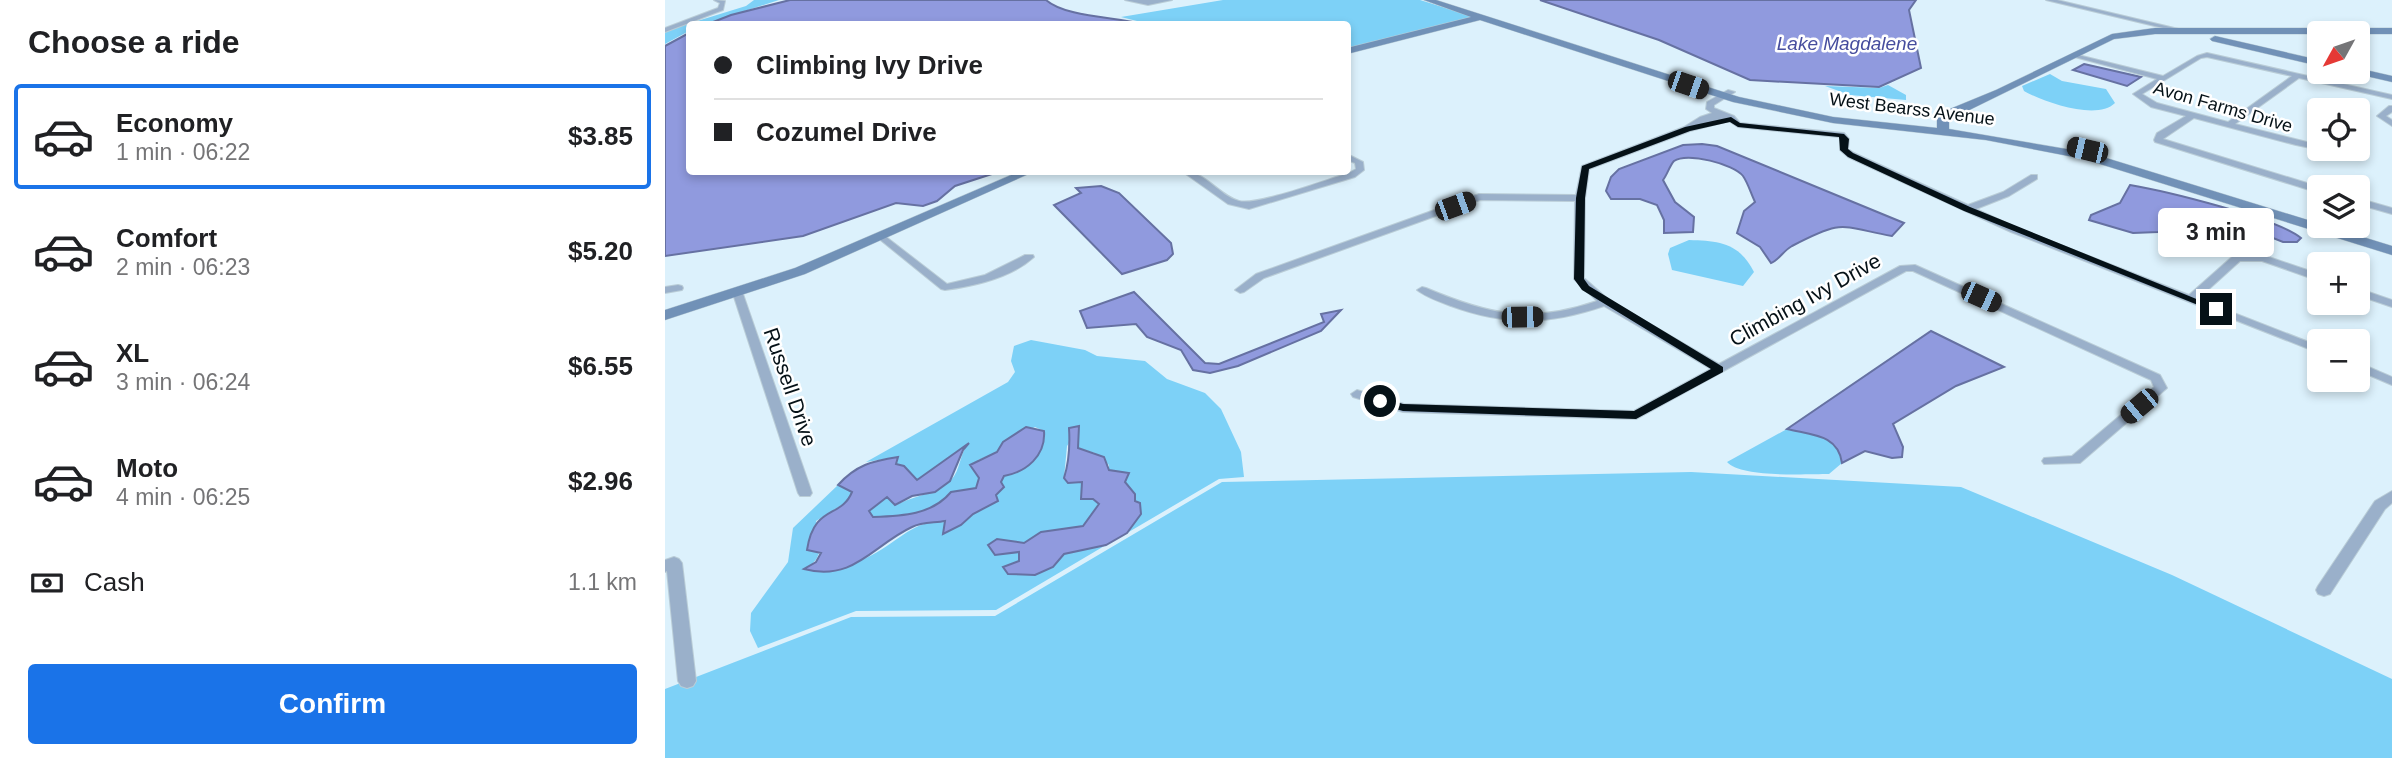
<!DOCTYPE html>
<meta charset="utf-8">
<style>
:root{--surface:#fff;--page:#f2f2f2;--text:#202124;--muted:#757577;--line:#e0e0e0;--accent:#1a73e8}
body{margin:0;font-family:Helvetica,sans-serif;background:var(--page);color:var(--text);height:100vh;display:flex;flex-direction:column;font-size:26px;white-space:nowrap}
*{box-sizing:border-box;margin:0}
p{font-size:23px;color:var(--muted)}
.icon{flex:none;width:38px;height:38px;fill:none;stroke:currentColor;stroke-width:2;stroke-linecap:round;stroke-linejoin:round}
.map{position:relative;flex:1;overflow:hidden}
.sheet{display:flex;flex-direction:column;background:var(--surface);width:665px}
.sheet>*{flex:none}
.hud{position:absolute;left:21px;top:21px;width:665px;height:154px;border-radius:7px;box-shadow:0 4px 10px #0003;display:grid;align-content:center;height:154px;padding:0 28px;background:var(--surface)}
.needle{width:46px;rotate:230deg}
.tools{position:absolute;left:1642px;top:21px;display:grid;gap:14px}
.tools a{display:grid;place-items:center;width:63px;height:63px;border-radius:7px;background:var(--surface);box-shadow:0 4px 10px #0003;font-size:35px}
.end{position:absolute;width:32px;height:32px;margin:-16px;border:9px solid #051117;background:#fff;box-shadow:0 0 0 4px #fff}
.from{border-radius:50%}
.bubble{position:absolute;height:49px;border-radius:7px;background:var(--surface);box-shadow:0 4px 10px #0003;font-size:23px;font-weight:700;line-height:49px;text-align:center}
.car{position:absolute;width:21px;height:42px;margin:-21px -10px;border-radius:9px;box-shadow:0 0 5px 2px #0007;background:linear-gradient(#222 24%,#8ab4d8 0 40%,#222 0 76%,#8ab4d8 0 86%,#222 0)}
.hud b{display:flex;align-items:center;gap:24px;height:66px;font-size:26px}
.hud b+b{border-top:2px solid var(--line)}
.hud i{width:18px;height:18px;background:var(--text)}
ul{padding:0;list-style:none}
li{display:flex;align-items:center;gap:21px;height:105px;margin:0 14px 10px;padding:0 14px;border:4px solid transparent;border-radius:7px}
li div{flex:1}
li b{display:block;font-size:26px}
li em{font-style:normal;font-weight:700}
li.selected{border-color:var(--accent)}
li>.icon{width:63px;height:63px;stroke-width:1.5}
h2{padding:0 28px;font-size:32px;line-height:84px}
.pay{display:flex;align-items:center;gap:18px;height:77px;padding:0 28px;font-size:26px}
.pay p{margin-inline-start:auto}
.button{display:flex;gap:14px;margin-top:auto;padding:14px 28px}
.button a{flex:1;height:80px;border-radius:7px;background:var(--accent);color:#fff;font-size:28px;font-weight:700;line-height:80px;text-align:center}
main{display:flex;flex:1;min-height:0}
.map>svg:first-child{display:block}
</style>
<main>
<section class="sheet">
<h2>Choose a ride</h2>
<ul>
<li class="selected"><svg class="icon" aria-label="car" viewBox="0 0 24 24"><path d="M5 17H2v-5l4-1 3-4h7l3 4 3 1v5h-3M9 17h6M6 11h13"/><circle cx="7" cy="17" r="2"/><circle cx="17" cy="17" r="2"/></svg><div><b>Economy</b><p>1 min · 06:22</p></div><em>$3.85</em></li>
<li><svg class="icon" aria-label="car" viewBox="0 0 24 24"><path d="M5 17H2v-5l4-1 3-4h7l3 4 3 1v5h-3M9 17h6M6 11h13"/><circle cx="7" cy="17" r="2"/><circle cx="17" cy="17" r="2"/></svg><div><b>Comfort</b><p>2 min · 06:23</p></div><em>$5.20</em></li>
<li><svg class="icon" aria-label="car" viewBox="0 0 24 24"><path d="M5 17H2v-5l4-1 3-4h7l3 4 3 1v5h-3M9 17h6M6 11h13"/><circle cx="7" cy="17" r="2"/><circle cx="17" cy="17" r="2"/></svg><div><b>XL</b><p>3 min · 06:24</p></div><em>$6.55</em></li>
<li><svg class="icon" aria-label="car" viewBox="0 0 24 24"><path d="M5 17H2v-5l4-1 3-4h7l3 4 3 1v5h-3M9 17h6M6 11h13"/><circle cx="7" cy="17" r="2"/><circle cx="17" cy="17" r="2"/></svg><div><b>Moto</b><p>4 min · 06:25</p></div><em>$2.96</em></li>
</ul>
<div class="pay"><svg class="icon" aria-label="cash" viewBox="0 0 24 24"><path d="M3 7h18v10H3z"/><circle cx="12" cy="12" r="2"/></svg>Cash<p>1.1 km</p></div>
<div class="button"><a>Confirm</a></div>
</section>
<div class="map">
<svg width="1727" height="758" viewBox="0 0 1727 758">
<rect width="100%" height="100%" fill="#dcf1fc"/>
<g fill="#7dd1f7">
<path d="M89,0h25l-74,24h-16v7l-24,13v-13l81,-25z"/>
<path d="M558,0h197l55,17 -127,32 -1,-25h-198l-28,-7z"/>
<path d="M1385,74l12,7 44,8 9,14c-18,18 -71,-1 -91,-12l-2,-5z"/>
<path d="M1223,85l18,10v5l-56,-5 -25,-9 54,2z"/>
<path d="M1024,240c31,1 50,3 65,32l-11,14 -71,-16 -4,-16 2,-6z"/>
<path d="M366,340l54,10 12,6 48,5 22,18 38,14 16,16 20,43 3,25 -25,2 -92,54 14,-19 -27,-42 -5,-2v-5l-14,-12 -17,-5 1,-21 -10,2 2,11 -4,6 -3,32 18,4 11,17 6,4 -16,23 -42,6 -17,11 -27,-4 -9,6 7,10 24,-3v9l34,6 11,-13 42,-9 -110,65 -140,1 -98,37 -8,-17 1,-18 37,-51 5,-34 45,-43 14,7 -4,9 -32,20c3,20 10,36 -10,47 18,-2 43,-2 60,-10 38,-17 47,-45 95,-33 23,-22 28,-15 43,-49 23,-4 42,-20 40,-45l-9,-4 -32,15 -5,10 -20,8 -4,11 5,7 -3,10 -25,4c-19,23 -49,24 -78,25l-4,-6 18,-14 9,8c17,-9 41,-11 55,-25 9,-9 9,-26 16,-35l-50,35 -13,-14 -8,-2 2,-7 -32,5 142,-80 7,-10 -4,-11 3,-15z"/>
<path d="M1122,429c24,6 51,5 55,34l-13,11c-23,0 -88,4 -102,-12z"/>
<path d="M1026,472l270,15 211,88 220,104v79h-1727v-69l186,-72 144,-1 227,-134z"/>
</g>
<g fill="#909ade" stroke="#6671a2" stroke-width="2">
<path d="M125,0h256c19,17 69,17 96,24h-434l23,-9z"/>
<path d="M875,0h376l-7,10 12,58 -42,19 -129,-7 -91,-40z"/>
<path d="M24,33v139h309l-43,14 -18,15 -14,5 -27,-3 -93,33 -138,20v-210z"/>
<path d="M1419,64l57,13 -14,9 -54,-16z"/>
<path d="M1037,144l15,2 187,77 -12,13c-54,-10 -48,-17 -100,10 -9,5 -13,14 -21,17l-11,-16 -23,-14 7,-22 11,-9c-4,-8 -7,-19 -12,-26 -9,-12 -56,-24 -69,-15 -4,4 -7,14 -11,19l12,22 19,15 -1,15 -29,1v-13l-7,-15 -17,-6h-29l-5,-8 5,-14 8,-8 64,-24z"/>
<path d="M1465,185c35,6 147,33 171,53l-4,4h-14l-50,-20 -21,-3 -30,1 -24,12 -25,1 -44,-13 2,-5 29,-12z"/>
<path d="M436,186l18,7 52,50 2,11 -6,6 -45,14 -68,-69 27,-12 -5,-5z"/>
<path d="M469,292l71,71 14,1 105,-42 -3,-8 20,-4 -20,21 -83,35 -28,7 -17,-3 -12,-20 -34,-13 -11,-13 -49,4 -7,-17z"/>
<path d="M1266,331l73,36 -48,19 -63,38 10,23 -1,10 -10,1 -27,-7 -23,12c-4,-29 -31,-28 -55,-34z"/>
<path d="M414,426l-1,22 26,9 5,13 20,3 -4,9 10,12v7l5,2 1,11 -14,19 -21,12 -42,9 -11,13 -18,8 -27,-1 -5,-7 16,-6v-9l-24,3 -7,-10 9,-6 27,4 17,-11 42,-6 16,-22 -6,-5h-12l1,-17 -14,1 -4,-5c5,-16 6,-34 5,-50z"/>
<path d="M361,427l18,4c2,25 -18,41 -40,45l-3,6 3,5 -8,8 2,6 -25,13 -12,11 -18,9 2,-13c-11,2 -23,1 -33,6 -39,18 -58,55 -108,42l12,-7 5,-9 -14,-3c7,-46 34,-31 45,-58l-14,-7c18,-20 34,-24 60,-28l-2,7 8,2 13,14 52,-37 -6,7 -13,31 -15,11 -23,4 -17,9 -8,-8 -18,14 4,6c29,-1 59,-2 78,-25l25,-4 3,-10 -9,-13 27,-13 6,-10z"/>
</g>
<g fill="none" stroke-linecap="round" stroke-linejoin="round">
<defs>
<g id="street">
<path d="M49,0l11,1 -2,9 -58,22v-4l53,-20 2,-5z"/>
<path d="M460,0h47l-24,5z"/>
<path d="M1381,0h11l130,31 -3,2z"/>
<path d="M1542,53l185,42v4l-93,-21 -64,46 84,21v4h20l29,7 -4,3 -68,-14 -102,-27 -31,21 157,48 -1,6 -164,-51 -1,-2 3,-7 29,-17 -35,-9 -18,-13 24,-15 -86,-23 3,-2 89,22 34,-20zM1542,57l85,19 -64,46 -71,-19 -15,-9 59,-36z"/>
<path d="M1063,90l7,2 -21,13v3l20,8 6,7 104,10 5,6 -1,10 6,4 114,52 35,-13 28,-17h6v4l-28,17 -33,13 41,19 172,67 44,-39 4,-1h26l56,19v7l-57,-20h-22l-42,38 121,47v7l-308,-121 -163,-75 -8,-7 1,-11 -2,-2 -101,-10 -9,-6 -39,10 -101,38 -4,29 -1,80 25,22 110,64 181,-98 15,-1 245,110 7,13 -87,75 -36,1 -2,-3 2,-3 28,-2 82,-69 -3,-7 -238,-109h-7l-270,148 -233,-7 -50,-15 -2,-3 6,-4 47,14 230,7 77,-42 -107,-63c-55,19 -98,20 -153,0 -11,-4 -25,-9 -34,-16l5,-3 4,1c64,27 104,36 171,13l-23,-22 1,-78 -95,-1 -216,78 -20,14 -4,1 -5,-3 21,-16 223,-80 97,1 6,-29 102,-39 16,-10 12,-4 -6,-4 1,-7z"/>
<path d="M1724,106h3v6l-6,4 6,4v6l-15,-10z"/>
<path d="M682,154l16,8 1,8 -9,7 -106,32 -21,-5 -45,-32c22,-2 35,23 56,29 17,5 89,-22 110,-28l7,-4 -1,-6 -8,-3z"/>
<path d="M1692,198l35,10v6l-35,-10z"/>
<path d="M216,233l66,51 38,-9 40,-20h8l1,2c-23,21 -59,29 -89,33l-4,-1 -63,-51v-4z"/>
<path d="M13,285l4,1 1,2 -1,2 -17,3v-6z"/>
<path d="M1692,288l35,12v7l-35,-12z"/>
<path d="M73,291l5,3 69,199 -2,3h-10l-2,-3 -65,-199z"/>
<path d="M1692,362l35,15v8l-35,-15z"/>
<path d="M1727,491v12l-7,6 -55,85 -6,2 -6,-2 -2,-4 2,-4 57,-85z"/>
<path d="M9,557l5,2 3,4 14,118 -3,5 -6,2 -6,-2 -3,-5 -11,-110 -2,1v-12z"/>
</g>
<g id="secondary">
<path d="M759,0h12l303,97 94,20 104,11v-9l8,-8 51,-21 116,-56 43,-6h237v6h-237l-41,5 -165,81v9l141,24 302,93v9l-308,-96 -98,-19 -153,-17 -100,-21 -253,-82 -133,34v-6l124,-31z"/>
<path d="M1550,36l104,24v6l-107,-25 -2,-2z"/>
<path d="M1692,68l35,8v6l-39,-9 4,-1z"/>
<path d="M353,172h15l-228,102 -140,46v-10l130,-42z"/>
</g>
</defs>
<use href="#street" stroke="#bacdd7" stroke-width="2"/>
<use href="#secondary" stroke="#bacdd7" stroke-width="1"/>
<use href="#street" fill="#9ab0ca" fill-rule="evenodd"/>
<use href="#secondary" fill="#7191b7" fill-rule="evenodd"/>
</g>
<path fill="#051117" d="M1066,117l9,6 104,11 5,5 -1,10 5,4 117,54 251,102 -8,2 -249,-100 -116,-54 -8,-7 -1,-13 -101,-10 -8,-5 -40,9 -101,38 -4,29 -1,81 5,7 134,81v5l-87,47 -233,-8 -27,-8 -2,-2 6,-4 23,7 231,7 77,-42 -129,-79 -8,-11 2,-81 6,-32 103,-39z"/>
<g text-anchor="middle" stroke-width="5" stroke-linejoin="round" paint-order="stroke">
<g font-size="18" fill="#051117" stroke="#fff">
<text transform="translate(1558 107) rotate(16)" y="6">Avon Farms Drive</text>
<text transform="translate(1247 109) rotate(7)" y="6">West Bearss Avenue</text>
</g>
<g font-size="19" font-style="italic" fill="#464d9e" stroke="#fff">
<text x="1182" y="50">Lake Magdalene</text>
</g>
<g font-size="21" fill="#051117" stroke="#fff">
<text transform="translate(1140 300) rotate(-29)" y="7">Climbing Ivy Drive</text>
<text transform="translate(125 387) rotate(71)" y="7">Russell Drive</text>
</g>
</g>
</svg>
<div class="tools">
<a><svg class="needle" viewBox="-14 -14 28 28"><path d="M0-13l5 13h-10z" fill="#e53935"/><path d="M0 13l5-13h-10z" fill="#757577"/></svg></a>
<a><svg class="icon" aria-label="locate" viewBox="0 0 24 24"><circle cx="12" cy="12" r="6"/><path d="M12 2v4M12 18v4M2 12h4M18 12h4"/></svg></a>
<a><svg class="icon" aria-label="layers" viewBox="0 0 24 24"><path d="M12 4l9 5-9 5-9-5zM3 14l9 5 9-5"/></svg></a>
<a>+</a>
<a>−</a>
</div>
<i class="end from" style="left:715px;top:401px"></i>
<i class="end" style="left:1551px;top:309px"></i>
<div class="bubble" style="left:1493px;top:208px;width:116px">3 min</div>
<i class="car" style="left:1023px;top:85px;rotate:109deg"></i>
<i class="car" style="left:1422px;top:150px;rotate:283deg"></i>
<i class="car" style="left:790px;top:206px;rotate:70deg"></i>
<i class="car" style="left:1316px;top:297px;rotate:114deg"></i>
<i class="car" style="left:857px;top:317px;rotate:89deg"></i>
<i class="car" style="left:1474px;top:406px;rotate:230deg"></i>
<div class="hud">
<b><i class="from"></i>Climbing Ivy Drive</b>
<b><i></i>Cozumel Drive</b>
</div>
</div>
</main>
